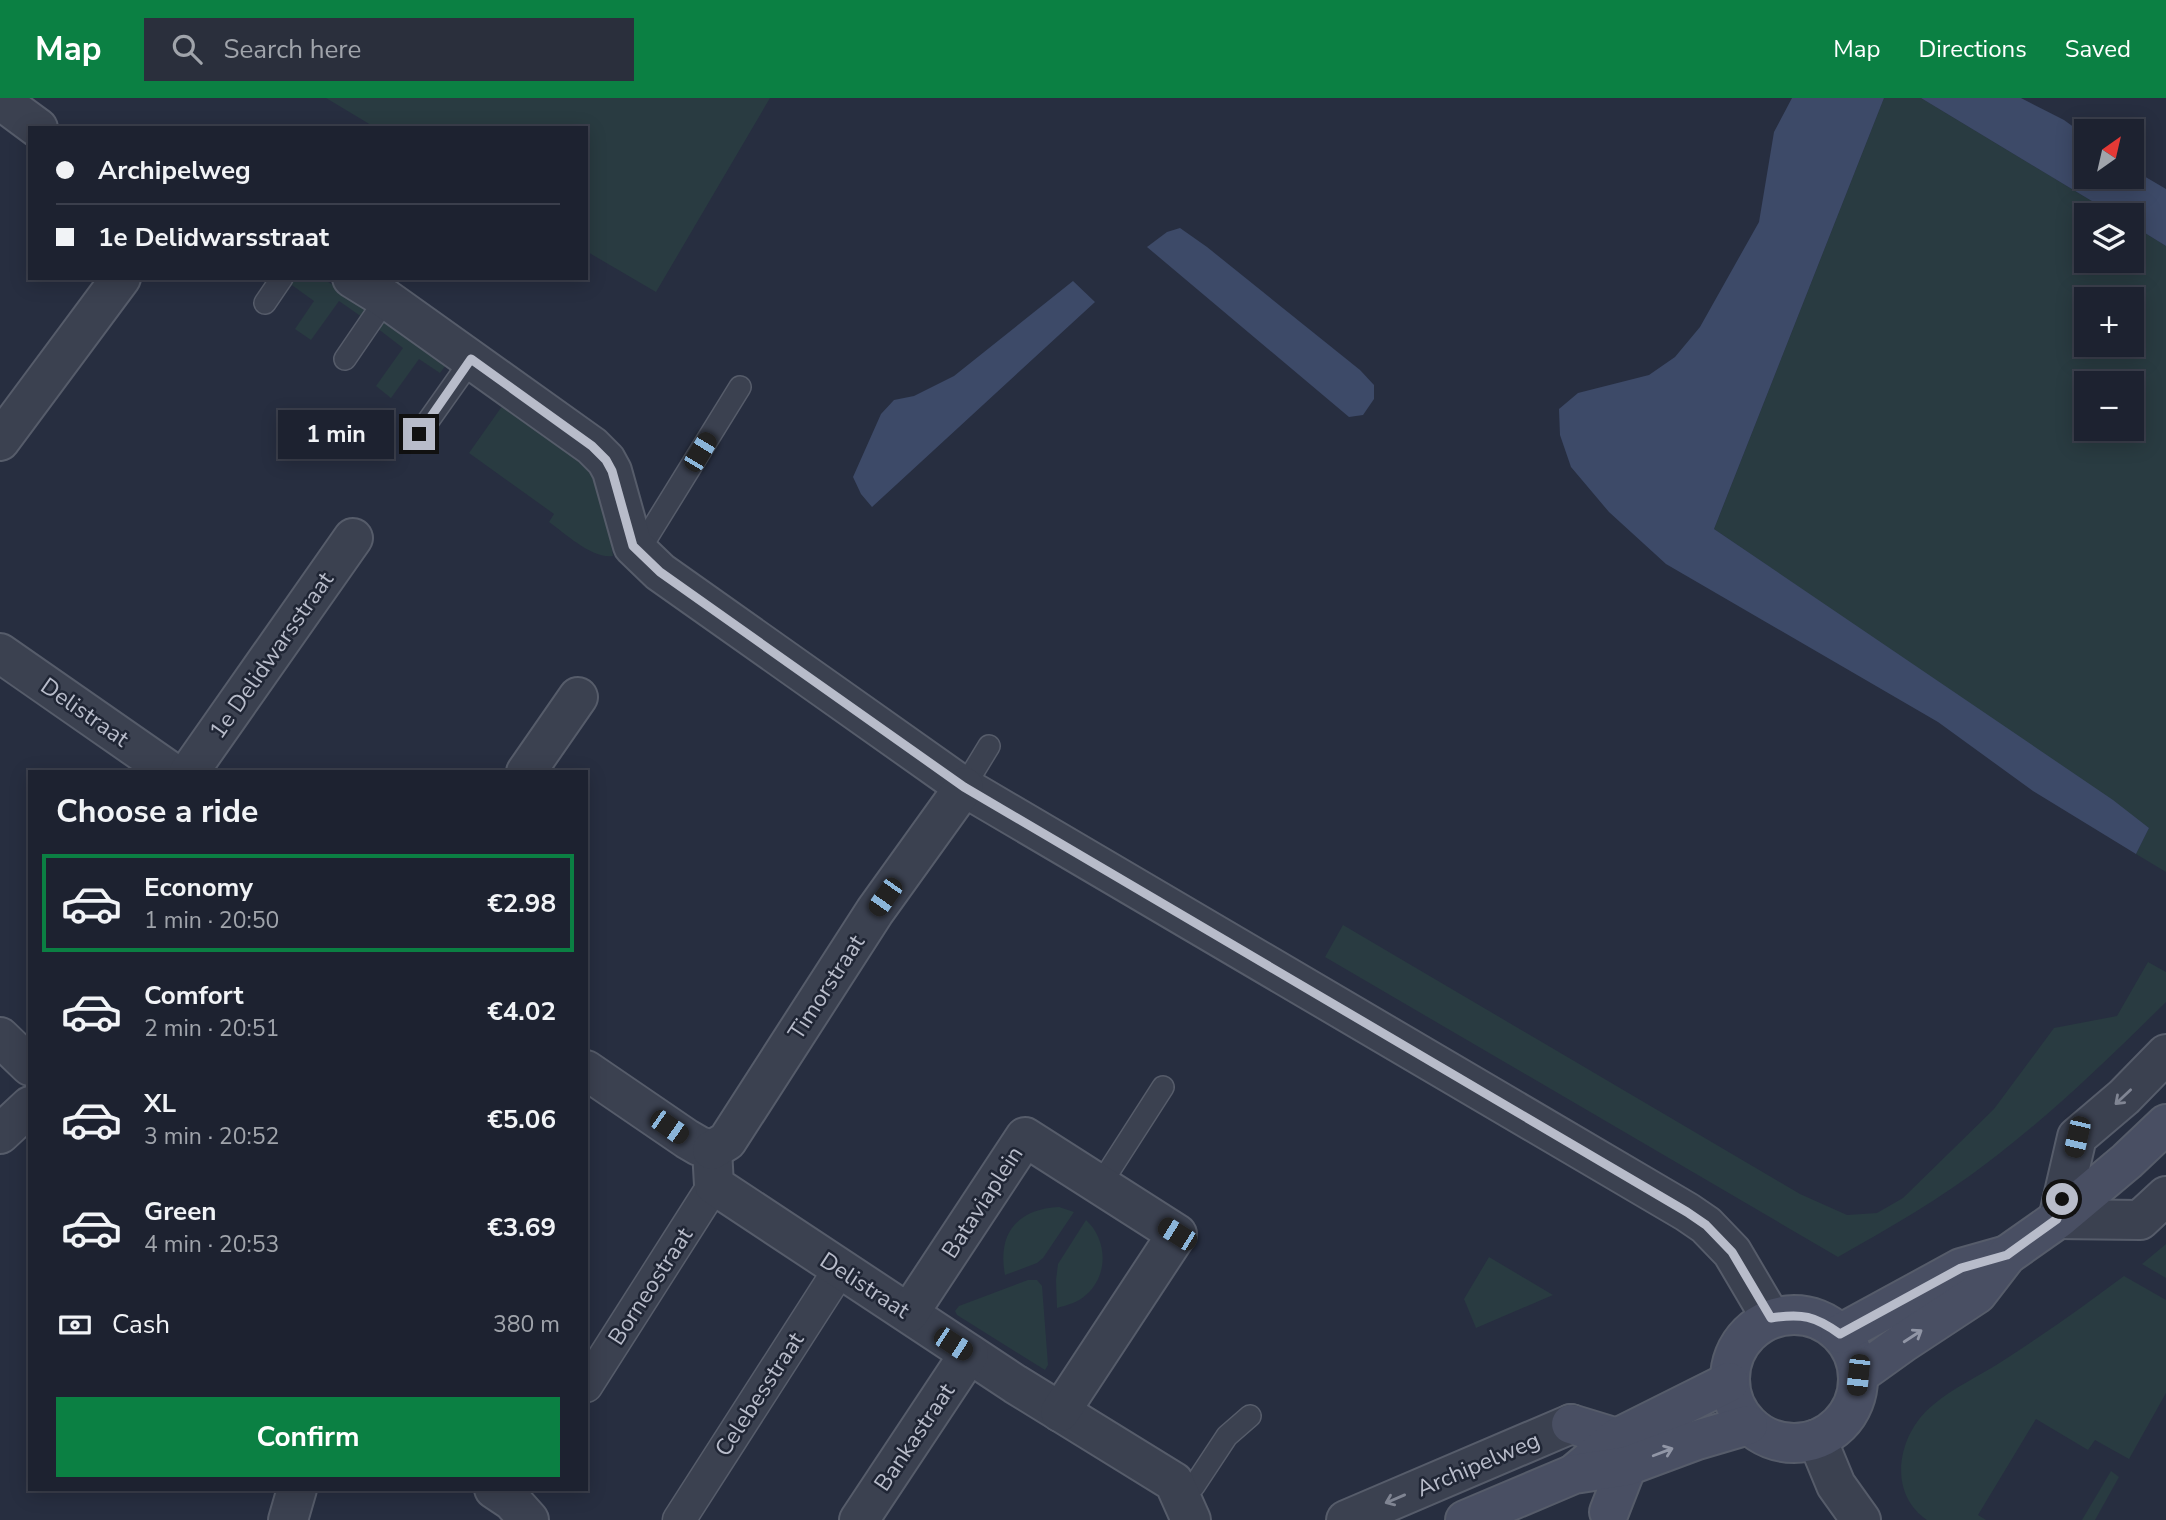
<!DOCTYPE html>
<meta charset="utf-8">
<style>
:root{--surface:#1d2230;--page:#2a2f3c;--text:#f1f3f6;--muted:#a0a4ab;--line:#3b3f4c;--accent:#0b8043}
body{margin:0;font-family:"Nunito Sans",sans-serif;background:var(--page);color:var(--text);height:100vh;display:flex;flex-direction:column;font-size:26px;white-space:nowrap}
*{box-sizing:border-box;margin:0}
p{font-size:23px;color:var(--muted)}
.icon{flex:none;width:38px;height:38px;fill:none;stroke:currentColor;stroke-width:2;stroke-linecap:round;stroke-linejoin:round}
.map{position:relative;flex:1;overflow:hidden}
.drawer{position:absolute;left:28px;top:672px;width:560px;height:721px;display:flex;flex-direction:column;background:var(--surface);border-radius:0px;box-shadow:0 4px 18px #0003,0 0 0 2px var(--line)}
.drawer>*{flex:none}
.hud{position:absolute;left:28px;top:28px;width:560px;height:154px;border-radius:0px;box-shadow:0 4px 18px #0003,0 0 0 2px var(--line);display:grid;align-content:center;height:154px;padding:0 28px;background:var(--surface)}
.needle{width:46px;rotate:34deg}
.controls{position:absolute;left:2074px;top:21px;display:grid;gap:14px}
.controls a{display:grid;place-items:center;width:70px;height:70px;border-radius:0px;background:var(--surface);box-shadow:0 4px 18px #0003,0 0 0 2px var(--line);font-size:35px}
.end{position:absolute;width:32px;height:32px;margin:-16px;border:9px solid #b8bcca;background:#111;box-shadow:0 0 0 4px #111}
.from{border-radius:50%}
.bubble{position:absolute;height:49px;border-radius:0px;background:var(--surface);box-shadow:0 4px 18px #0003,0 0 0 2px var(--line);font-size:23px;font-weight:700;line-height:49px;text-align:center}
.car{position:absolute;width:21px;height:42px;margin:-21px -10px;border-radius:9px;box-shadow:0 0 5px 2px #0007;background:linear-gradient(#222 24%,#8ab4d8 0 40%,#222 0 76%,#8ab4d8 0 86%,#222 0)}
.hud b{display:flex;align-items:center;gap:24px;height:66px;font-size:26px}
.hud b+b{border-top:2px solid var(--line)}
.hud i{width:18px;height:18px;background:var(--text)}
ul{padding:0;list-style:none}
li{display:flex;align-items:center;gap:21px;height:98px;margin:0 14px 10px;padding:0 14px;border:4px solid transparent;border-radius:0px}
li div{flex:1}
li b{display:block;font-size:26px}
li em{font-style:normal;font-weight:700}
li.on{border-color:var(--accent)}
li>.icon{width:63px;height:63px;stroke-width:1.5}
h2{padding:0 28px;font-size:32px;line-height:84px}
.pay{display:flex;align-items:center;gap:18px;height:77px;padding:0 28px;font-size:26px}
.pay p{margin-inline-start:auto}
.action{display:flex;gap:14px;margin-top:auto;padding:14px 28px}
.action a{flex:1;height:80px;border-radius:0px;background:var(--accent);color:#fff;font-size:28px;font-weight:700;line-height:80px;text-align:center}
header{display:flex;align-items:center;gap:42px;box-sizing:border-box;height:98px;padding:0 35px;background:var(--accent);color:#fff}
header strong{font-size:33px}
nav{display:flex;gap:38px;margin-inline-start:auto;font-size:24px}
.search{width:490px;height:63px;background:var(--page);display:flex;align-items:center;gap:18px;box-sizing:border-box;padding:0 24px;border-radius:0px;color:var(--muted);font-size:26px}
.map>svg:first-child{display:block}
</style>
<header>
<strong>Map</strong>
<div class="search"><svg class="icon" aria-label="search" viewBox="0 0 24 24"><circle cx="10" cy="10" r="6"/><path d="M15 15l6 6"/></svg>Search here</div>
<nav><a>Map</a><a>Directions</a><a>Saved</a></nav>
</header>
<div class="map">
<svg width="2166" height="1422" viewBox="0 0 2166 1422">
<rect width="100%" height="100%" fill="#272e40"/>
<g fill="#293b41" fill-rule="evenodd">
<path d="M326,0h444l-114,194 -70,-41v-123h-210z"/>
<path d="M1884,0h37l194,117h-29v46h46v-36l34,21v626l-30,-18 13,-26 -435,-299zM2086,201h46v46h-46zM2086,285h46v46h-46z"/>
<path d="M293,180h28l49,28 -8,11 -23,-16 -28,39 -16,-11 19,-28 -25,-18z"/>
<path d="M385,218l63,46 -8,11 -21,-14 -28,39 -15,-12 27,-38 -26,-20z"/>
<path d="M505,304l76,54 21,28 11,72c-21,3 -47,-22 -64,-34l5,-8 -85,-61z"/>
<path d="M1343,827l457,269 47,21 30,-2 26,-15 91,-89 60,-81 63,-12 31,-54 18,10v30c-57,56 -114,112 -179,161 -47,36 -98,65 -149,94l-513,-300z"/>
<path d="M1059,1109l15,5 -31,46 -6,5 -32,12c-8,-41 12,-66 54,-68z"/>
<path d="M1086,1122c21,19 23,54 1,74 -8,8 -19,11 -30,14l-1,-28 2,-16z"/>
<path d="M2166,1146v34l-24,-14z"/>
<path d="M1489,1159l64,38 -77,33 -12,-29z"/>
<path d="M2124,1178l42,24v93l-37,66 -34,-19 -7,10 -52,-31 -58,96 8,5h-59c-41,-28 -29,-87 6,-115 20,-17 46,-29 68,-43 42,-27 83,-56 123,-86z"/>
<path d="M1028,1182h9l5,6 6,79 -3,5 -88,-55 -2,-4 4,-5z"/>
<path d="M2111,1373l8,6 -24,43h-13z"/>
</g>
<g fill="#3d4a68">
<path d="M1792,0h92l-170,431 399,271 36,28 -13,26 -103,-63 -95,-69 -272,-158 -57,-52 -38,-45 -11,-32 -1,-26 19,-16 71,-18 26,-18 25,-30 59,-105 15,-90z"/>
<path d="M1921,0h100l43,22 22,16v41h46v-8l34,20v57l-34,-21v-10h-17z"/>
<path d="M1180,130l27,19 153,123 14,15v14l-11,16 -14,2 -202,-170 20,-15z"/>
<path d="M1073,183l22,21 -223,205 -11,-13 -8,-17 28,-63 13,-14 20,-4 40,-20z"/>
</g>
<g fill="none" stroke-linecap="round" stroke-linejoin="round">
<defs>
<g id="service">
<path d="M265,205l17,-25"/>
<path d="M345,261l41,-60"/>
<path d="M419,336l53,-75"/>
<path d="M638,454l102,-165"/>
<path d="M964,689l25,-41"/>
<path d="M1100,1087l63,-98"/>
<path d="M1180,1396l14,-8 33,-50 23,-20"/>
</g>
<g id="pedestrian">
<path d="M586,1288l128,-201"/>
<path d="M679,1422l161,-251"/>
</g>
<g id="minor">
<path d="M0,2l38,28"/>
<path d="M352,180l34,21 206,147 14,14 6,11 21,75 27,26 304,215 723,425 19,13 26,27 39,66"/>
<path d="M0,343l121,-163"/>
<path d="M0,555l171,119"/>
<path d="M189,674l164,-234"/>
<path d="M526,674l52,-75"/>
<path d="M0,939l30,29"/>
<path d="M2166,956l-42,43 -47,40 -19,82 82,1 26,-24"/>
<path d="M586,972l101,69 12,7 13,4 2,35 301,199 159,98 17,38"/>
<path d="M0,1036l30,-28"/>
<path d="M712,1052l15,-9 148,-230 89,-124"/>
<path d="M909,1215l116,-176 152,97 -117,178"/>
<path d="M1817,1341l19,46 25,35"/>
<path d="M494,1391l18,12 17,19"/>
<path d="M288,1422l9,-31"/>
<path d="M859,1422l110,-166"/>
<path d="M1346,1422l225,-96"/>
</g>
<g id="secondary">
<circle cx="1794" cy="1281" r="64"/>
<path d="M1840,1236l121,-66 46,-13"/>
<path d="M1858,1277l46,-33 73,-48 30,-39 51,-36 69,-58 39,-37"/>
<path d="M1571,1326l46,14"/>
<path d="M1575,1375l42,-35 112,-56"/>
<path d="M1609,1414l18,-46"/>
<path d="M1465,1422l109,-46 53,-8 70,-26 51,-15"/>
</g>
</defs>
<use href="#service" stroke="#565c6a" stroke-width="24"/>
<use href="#pedestrian" stroke="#565c6a" stroke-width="35"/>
<use href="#minor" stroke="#565c6a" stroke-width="42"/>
<use href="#secondary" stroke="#565c6a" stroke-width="42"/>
<use href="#service" stroke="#3b4150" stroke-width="21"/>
<use href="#pedestrian" stroke="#3b4150" stroke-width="32"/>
<use href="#minor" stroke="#3b4150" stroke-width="38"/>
<use href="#secondary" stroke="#494f63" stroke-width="38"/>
</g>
<defs><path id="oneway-shaft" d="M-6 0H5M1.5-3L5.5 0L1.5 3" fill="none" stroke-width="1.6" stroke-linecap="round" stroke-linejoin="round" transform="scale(1.75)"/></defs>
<g stroke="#808593">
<use href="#oneway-shaft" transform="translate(2123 999) rotate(137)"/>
<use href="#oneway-shaft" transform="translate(1395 1401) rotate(157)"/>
</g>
<g stroke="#9196a6">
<use href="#oneway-shaft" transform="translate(1913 1238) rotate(-33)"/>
<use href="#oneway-shaft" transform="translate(1663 1354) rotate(-21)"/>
</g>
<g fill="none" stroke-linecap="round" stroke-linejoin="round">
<path stroke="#b8bcca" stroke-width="9" d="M419,336l52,-75 121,87 14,14 6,11 21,75 27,26 304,215 723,425 19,13 26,27 39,66c31,-5 44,-2 69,16l121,-66 46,-13 50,-36 5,-20"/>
</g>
<g text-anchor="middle" stroke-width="5" stroke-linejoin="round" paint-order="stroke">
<g font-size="23" fill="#b8bcca" stroke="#202635">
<text transform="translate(271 557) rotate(-55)" y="8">1e Delidwarsstraat</text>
<text transform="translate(85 614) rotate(35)" y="8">Delistraat</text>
<text transform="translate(826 889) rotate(-57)" y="8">Timorstraat</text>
<text transform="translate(982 1104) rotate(-57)" y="8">Bataviaplein</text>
<text transform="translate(865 1187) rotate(33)" y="8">Delistraat</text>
<text transform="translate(650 1188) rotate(-57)" y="8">Borneostraat</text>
<text transform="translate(759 1296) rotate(-57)" y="8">Celebesstraat</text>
<text transform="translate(914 1339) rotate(-56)" y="8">Bankastraat</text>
<text transform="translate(1478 1366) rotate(-23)" y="8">Archipelweg</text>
</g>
</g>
</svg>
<div class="controls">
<a><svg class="needle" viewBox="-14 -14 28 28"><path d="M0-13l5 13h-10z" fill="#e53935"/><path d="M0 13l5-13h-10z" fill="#a0a4ab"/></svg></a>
<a><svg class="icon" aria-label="layers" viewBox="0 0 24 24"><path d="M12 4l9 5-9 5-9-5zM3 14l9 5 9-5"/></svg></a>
<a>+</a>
<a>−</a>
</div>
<i class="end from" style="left:2062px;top:1101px"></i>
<i class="end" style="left:419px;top:336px"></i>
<div class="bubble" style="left:278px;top:312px;width:116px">1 min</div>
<i class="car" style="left:700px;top:354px;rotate:31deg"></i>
<i class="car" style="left:885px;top:799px;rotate:215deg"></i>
<i class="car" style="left:669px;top:1029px;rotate:125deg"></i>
<i class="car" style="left:2077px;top:1039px;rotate:193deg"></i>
<i class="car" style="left:1177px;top:1136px;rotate:302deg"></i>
<i class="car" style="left:953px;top:1246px;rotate:123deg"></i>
<i class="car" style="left:1858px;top:1277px;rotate:186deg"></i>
<div class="hud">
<b><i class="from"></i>Archipelweg</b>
<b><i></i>1e Delidwarsstraat</b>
</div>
<section class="drawer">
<h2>Choose a ride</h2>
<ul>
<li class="on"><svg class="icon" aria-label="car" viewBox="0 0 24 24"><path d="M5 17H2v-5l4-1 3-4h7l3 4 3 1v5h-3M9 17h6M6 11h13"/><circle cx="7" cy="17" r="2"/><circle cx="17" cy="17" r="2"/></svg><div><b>Economy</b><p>1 min · 20:50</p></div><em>€2.98</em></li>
<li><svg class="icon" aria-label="car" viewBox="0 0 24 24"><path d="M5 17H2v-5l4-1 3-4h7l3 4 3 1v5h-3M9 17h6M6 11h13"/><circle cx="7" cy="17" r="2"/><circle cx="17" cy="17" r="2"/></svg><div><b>Comfort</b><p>2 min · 20:51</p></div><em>€4.02</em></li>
<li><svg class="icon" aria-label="car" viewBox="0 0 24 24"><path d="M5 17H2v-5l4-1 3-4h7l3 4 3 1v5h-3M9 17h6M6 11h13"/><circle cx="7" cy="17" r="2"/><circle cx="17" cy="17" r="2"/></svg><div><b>XL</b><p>3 min · 20:52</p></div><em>€5.06</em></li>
<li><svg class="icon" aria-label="car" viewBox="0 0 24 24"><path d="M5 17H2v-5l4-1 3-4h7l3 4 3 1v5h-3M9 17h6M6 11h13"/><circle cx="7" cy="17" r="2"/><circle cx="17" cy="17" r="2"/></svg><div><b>Green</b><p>4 min · 20:53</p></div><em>€3.69</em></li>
</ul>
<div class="pay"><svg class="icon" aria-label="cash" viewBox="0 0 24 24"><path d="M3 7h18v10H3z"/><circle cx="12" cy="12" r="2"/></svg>Cash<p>380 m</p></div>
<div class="action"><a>Confirm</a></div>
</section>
</div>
